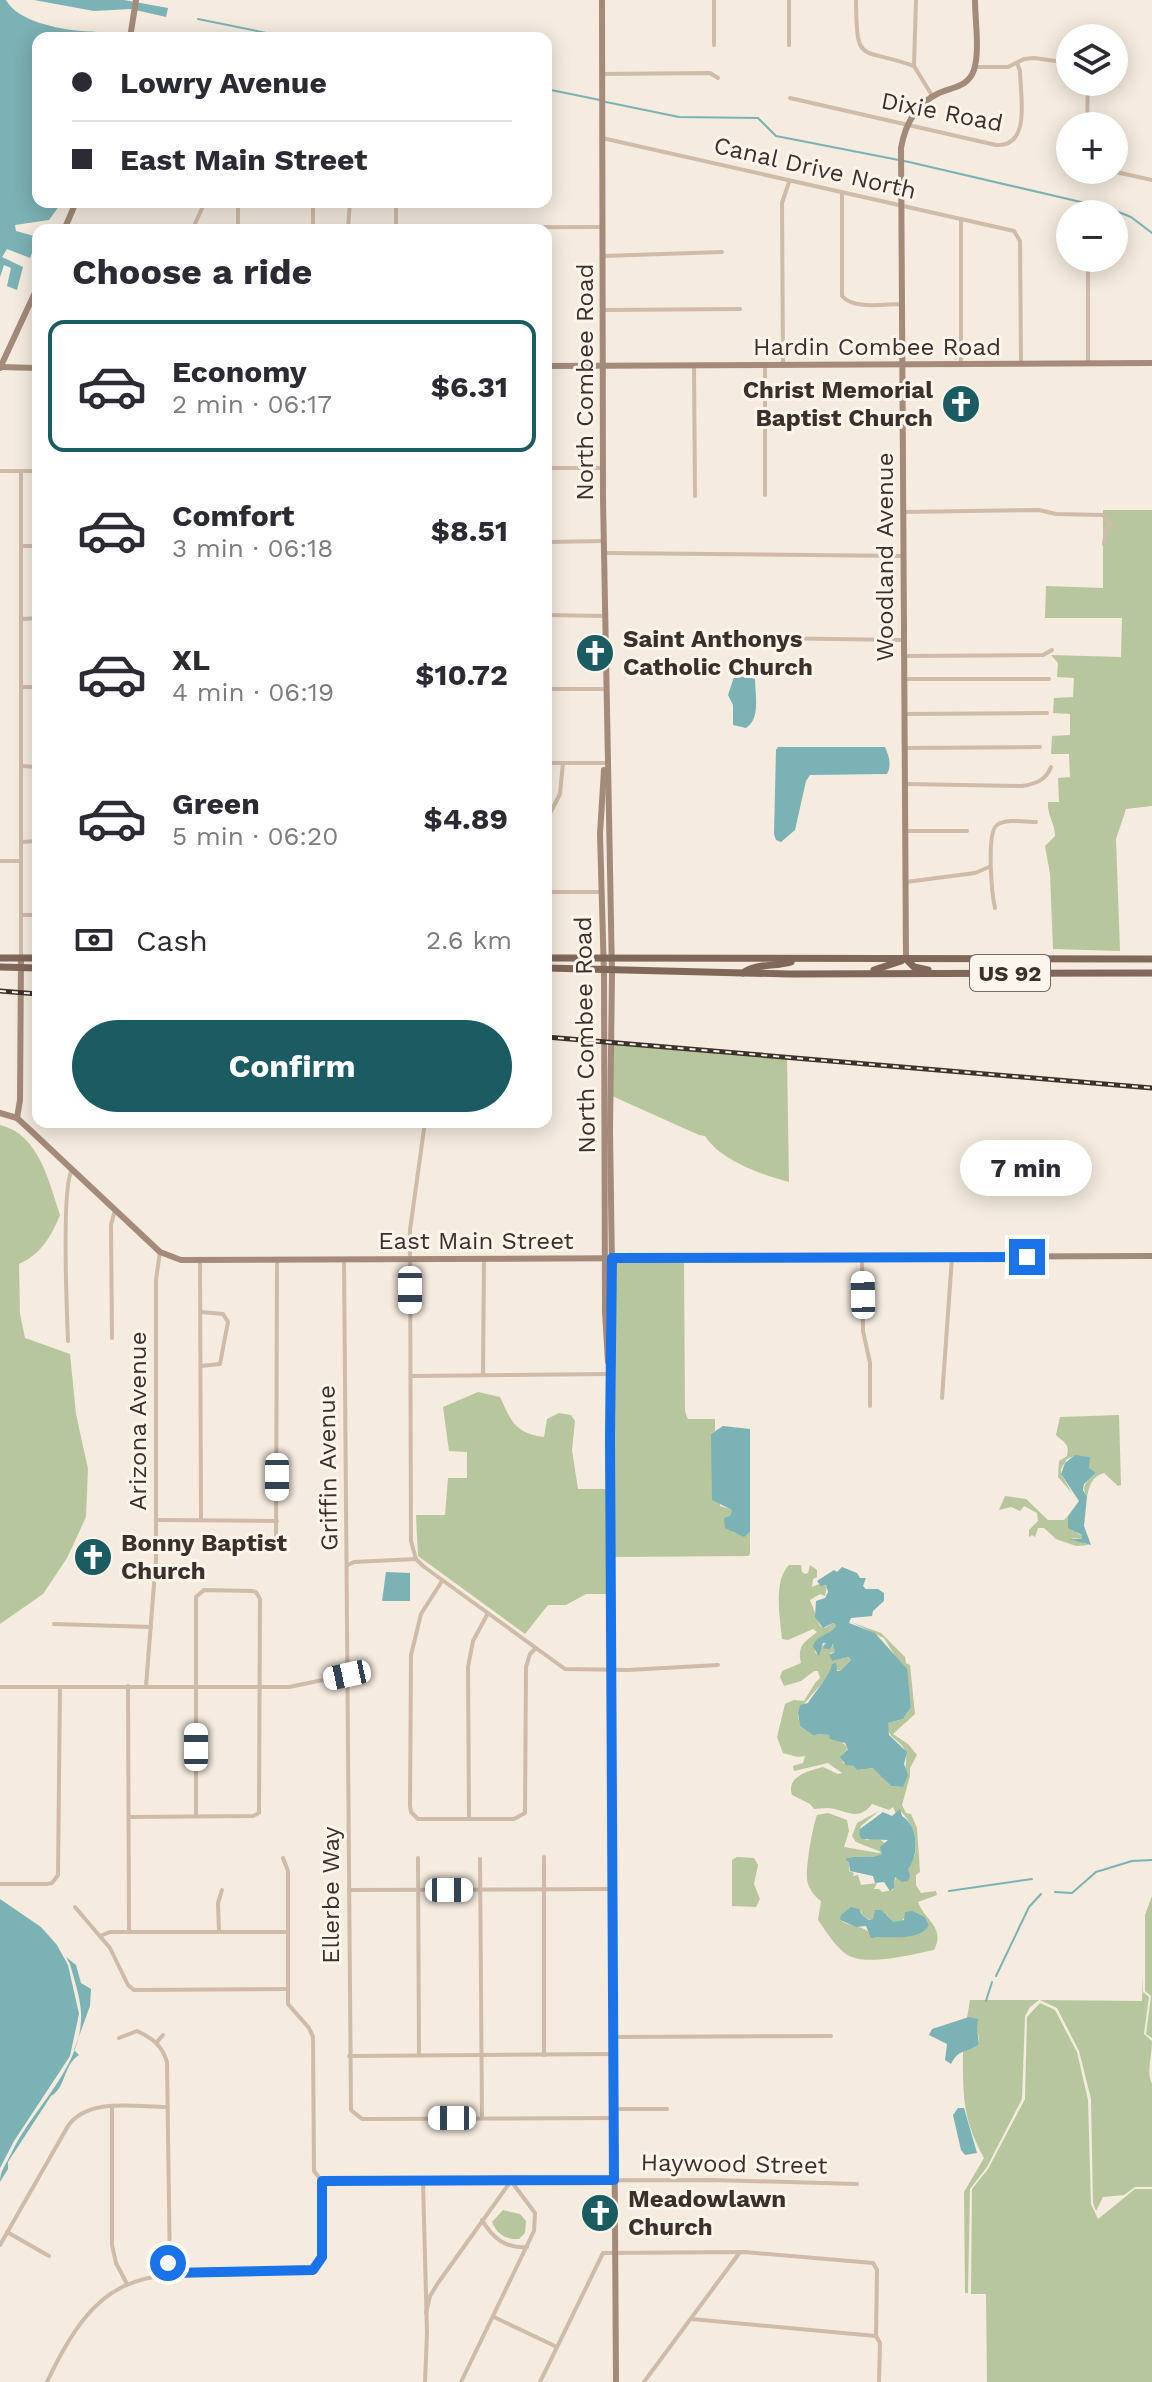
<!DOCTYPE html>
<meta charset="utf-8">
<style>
:root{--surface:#fff;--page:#f7f7f7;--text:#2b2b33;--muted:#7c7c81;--line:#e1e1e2;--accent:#1b5c62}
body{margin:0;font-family:"Work Sans",sans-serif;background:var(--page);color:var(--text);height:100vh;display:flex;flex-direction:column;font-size:30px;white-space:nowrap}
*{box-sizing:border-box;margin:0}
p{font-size:26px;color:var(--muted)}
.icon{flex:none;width:44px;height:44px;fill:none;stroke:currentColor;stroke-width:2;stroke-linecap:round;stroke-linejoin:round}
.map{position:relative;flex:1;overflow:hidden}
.drawer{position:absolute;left:32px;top:224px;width:520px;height:904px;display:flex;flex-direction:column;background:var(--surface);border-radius:16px;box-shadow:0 4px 20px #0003}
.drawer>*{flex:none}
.hud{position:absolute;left:32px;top:32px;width:520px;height:176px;border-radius:16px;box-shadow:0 4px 20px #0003;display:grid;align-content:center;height:176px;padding:0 40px;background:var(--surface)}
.fabs{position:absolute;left:1056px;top:24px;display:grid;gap:16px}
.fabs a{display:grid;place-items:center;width:72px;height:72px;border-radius:50%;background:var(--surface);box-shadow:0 4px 20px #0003;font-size:40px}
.end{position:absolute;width:36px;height:36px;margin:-18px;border:10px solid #1a73e8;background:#fff;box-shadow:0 0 0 4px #fff}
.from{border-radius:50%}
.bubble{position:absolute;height:56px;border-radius:28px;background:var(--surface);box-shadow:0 4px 20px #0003;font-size:26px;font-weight:700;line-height:56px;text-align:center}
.car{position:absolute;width:24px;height:48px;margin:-24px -12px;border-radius:10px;box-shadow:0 0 6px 2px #0007;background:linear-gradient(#fff 24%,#345 0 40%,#fff 0 76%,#345 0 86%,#fff 0)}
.hud b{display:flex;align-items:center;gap:28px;height:76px;font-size:30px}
.hud b+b{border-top:2px solid var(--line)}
.hud i{width:20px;height:20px;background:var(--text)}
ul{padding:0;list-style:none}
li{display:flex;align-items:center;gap:24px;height:132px;margin:0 16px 12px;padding:0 24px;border:4px solid transparent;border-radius:16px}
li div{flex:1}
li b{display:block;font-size:30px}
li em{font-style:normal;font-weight:700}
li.current{border-color:var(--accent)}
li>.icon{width:72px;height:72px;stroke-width:1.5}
h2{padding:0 40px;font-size:36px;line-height:96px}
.pay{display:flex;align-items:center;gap:20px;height:88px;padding:0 40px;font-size:30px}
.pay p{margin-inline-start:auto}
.primary-button{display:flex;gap:16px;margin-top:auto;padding:16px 40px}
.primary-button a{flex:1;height:92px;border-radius:48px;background:var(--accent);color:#fff;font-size:32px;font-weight:700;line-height:92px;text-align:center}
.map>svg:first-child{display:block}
</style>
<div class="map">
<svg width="1152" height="2382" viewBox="0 0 1152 2382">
<rect width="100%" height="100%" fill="#f5ebdf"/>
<g fill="#b8c69d" fill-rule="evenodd">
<path d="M1103,510h49v296l-26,3 -10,30 4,112 -67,-2 -3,-75 -5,-28 10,-10c0,-13 -8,-21 -7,-34h11l-1,-24 12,-1 -1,-23h-18l1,-18 18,-1v-21l-17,-1 1,-15 19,-1 1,-19 -17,-1 1,-14 -7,-8 70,2 1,-39h-77l1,-32 57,2z"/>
<path d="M613,1042l174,16 2,124c-27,-7 -69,-22 -84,-46l-6,-1 -87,-39z"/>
<path d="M0,1125c39,9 49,57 60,90 -9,22 -19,39 -41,49l1,50 5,24 45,16 6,60 12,55 -2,48 -19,41 -24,36 -43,30z"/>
<path d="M615,1261h69l1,150 3,8h27v12l-4,3 9,72 13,4 -3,6 3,16 11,4 6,-4v22l-2,2 -135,1z"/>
<path d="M478,1392l22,5c11,24 15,36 44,40l3,-18 12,-6 12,2 4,6 -3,29 6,39h30v105h-22l-20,11h-18l-23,29 -107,-78 -2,-41h29l3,-37h19v-26l-18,-1 -6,-44z"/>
<path d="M1119,1415l2,70 -3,1 -14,-13c-12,3 -15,13 -17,24 -7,-12 1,-16 9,-24l-7,-3 -2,-13 -13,-1 -7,3 -6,10v5l11,19 -14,-16 1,-16 8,-5c3,-13 -3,-13 -11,-21l4,-18z"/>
<path d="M1005,1496l21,3 22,21h16l4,-4 2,8 8,10 4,1v4l-11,-1 18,7 -13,1 -20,-7 -12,-11h-6l-3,9 -3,-2 -3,2v-7l9,-9 -1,-8 -13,-7 -4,5 -9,-4 -12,3z"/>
<path d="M789,1565h12l1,7 3,2 3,-1 2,-8 7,5v7l-4,2 -1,8 7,-3 8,2 -2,10 -5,-2 -10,6 10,26 5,2 8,-5 3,2c-6,13 -27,10 -20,29l9,-11v6l4,1 2,-5 4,1v6l-5,1 2,8 18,-4 1,3 -11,11 -4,-2c-5,4 -38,40 -38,44 -1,4 2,8 2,13l14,10 4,-2 12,1v3l11,3 7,7 -6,7 1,8 11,3 3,4 17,-2 17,18 12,1c1,-10 4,-25 3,-33 -2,-15 -21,-14 -18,-31l15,-4 8,-12 -5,-39 -6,-4 -16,-26 -33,-16 30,11 24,24 1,6 4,2 5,49 -22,20 15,10 9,11 -7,13v8l-8,29 4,8 5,1 6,14 3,44 -4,3v10l5,8 15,-2 1,4 -19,7c6,18 28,25 16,48 -19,4 -63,15 -82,7 -14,-5 -25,-25 -34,-37l3,-19c-7,-5 -13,-13 -14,-22 -1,-14 5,-50 10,-64l11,-2 19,7 2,11 -5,16 35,6 2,-1 -25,-10 -4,-6 5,-13 22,-12 -18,15 -2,9 7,5 12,-2 8,6 -3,1 -1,9c-13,6 -24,0 -37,5l4,4v8l5,2 -1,3 5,-1 3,10 16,-2 -3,6h5l3,3 11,-2 3,-13 3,2 9,-4v-7c15,-17 7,-45 -9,-58l-3,4 -3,-7 -4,3 -17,-6c-14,19 -27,5 -44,4 -5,0 -10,1 -14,1l-4,-5 -18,-9c-6,-18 15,-24 31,-28l15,7 4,-1 -14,-10 -34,8 -1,-5 10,-3 2,-7 -7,1 -15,-4 -6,-16 8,-33 9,-4 10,1 11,-18 5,-5 -2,-7h-4l-13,10 -17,5 -4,-9 2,-6 19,-8c-4,-18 3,-20 16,-31l-4,-3 -25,11 -6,-1c-2,-21 -9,-58 7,-74zM861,1911l1,4 8,5 17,-5 7,7h6l13,-11 12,6 4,8c-23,21 -29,6 -53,13 -16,-16 -23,-9 -36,-18z"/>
<path d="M737,1857l17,1 4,7 -4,19 6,15 -4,8 -24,-1v-46z"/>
<path d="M1152,1896v142l-6,-4 5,-38 -6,-5v-76z"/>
<path d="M1143,1975v17l6,5 -5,37 8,7c0,15 -6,32 0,43v103h-17l-11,8 -21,2 -7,14 -3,-8 -2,-104 -12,-48 -22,-43 -17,-8 102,1z"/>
<path d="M970,2000h69l-9,7 -5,9 -3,83 -35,68 -17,22 -2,104h-3l-1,-101 20,-34c-22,-40 -21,-63 -21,-107l16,-7c1,-10 -4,-19 -10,-27l-2,1z"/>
<path d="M1040,2003l15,7 22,42 11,48 3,104 7,15 37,-30h17v193h-165l-1,-88h-15l1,-105 16,-20 37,-70 2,-82z"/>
<path d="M503,2210l17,4 6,7 -1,12 -6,6c-13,1 -22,-5 -27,-17z"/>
</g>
<g fill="#7bb2b5">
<path d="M0,0h6c11,21 52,29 75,31 12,1 20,-1 30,7h-73v164h24l-13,18 -34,5 1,6 22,6 -8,21 -23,-9 -5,8 21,10 -6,23 -10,-4 4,-18 -7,-3 -4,12z"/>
<path d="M34,0h90l44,8 -2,9 -35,-8 -37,2z"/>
<path d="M742,675l13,4c0,16 6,39 -9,49l-13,-3v-20l-5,-10 6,-18z"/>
<path d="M778,747h107c4,9 7,18 2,27l-77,1 -4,6 -11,49 -14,12 -5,-2 -2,-6 2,-84z"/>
<path d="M723,1426l27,3v103l-6,5 -19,-9 -1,-10 6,-2 2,-6 -20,-10 -1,-66z"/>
<path d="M1075,1455l15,2 -1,11 7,5 -12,11 -1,6 4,7 -3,29 7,19 -22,-6h13v-4l-14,-7v-12l11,-15 -18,-27 4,-11z"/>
<path d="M842,1567l15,6 3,5h6l-3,8 3,3h12l6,4v8l-11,10 -1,5 -21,2 -2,5 26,10 32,36 4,38 -8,12 -15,4 1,12 18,17 -3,12 4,11 -5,12 -12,-1 -18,-18 -16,2 -3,-4 -8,-1 -6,-8 8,-8 -3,-6 -15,-4 -1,-4 -11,-1 -4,2 -14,-10 -2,-13 2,-8 8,-2c7,-11 23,-29 24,-39l4,-1 1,8h3l11,-11 -2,-3 -17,4 -3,-6 6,-3 -2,-8 -4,6 -6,-2 3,-5h-3l-4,13 -6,-9c3,-13 18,-11 23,-22l-3,-2 -10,5 -8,-11 1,-16 9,-3 3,-6 -2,-7 -5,1 -4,-5 17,-11 3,2z"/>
<path d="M386,1572l24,1v28h-28z"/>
<path d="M900,1809l2,7c16,9 18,39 6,53l2,7 -2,5 -6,1 -7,-5 -1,11 -4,3 -6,-9 -9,1 -2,-7 -23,-5 -1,-8 -4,-4c12,-5 24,1 37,-5l-2,-7 8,-7 -26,-1 -3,-4 1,-6 23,-17 9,4z"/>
<path d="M0,1899l41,28 16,18 11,20 11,49 -9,42 -56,85 -14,27z"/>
<path d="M851,1907l8,2 3,6 7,5 4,-1 2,-9h6l13,12 10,-2 1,-8 8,-1 12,6 4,8c-11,18 -39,10 -58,13l-5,-12 -10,1 -16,-7 1,-5z"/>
<path d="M66,1957l10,8 5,18 10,6 -1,17 -16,44 5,5c-16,10 -13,33 -28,41l-43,66v7l-8,13c0,-12 6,-17 11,-28 21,-46 73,-87 70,-142 -1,-16 -7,-33 -11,-48z"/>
<path d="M969,2017l9,2 -1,9 2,16c-13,10 -20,4 -28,20l-6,-4 2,-16 -18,-9 3,-6z"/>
<path d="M958,2108h6l13,45 -12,2 -4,-5 -8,-35z"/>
</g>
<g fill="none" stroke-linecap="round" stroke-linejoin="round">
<g stroke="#7bb2b5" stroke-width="2">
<path d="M198,19l93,19"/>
<path d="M546,89l54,11"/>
<path d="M606,102l73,15 79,1 18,18 133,26 202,47 20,8 21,16"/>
<path d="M949,1891l83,-12"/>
<path d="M1055,1892l17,1 24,-21 36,-11 20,-1"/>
<path d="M996,1976l33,-69 12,-13"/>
<path d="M986,2001l6,-19"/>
</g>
<g stroke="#cfbba9" stroke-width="4">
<path d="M714,0v45"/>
<path d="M789,0v45"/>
<path d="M856,0c1,67 3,46 58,66l19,31"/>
<path d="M914,66l2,-66"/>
<path d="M974,67h34l16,-8 10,-1 36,5"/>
<path d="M601,74l109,-1 8,5"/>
<path d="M790,98l206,47c36,2 24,-51 24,-74l-3,-8"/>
<path d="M1087,126l1,-44"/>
<path d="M602,138l412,93 6,10 1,123"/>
<path d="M1107,170l45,10"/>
<path d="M842,193v103c12,14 42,8 60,8"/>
<path d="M238,202v26"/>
<path d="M961,219v146"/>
<path d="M65,228l537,-1"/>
<path d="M193,228l12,-26"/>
<path d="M313,228v-26"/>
<path d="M348,228l2,-26"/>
<path d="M396,228v-26"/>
<path d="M603,256l119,-4"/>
<path d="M603,310l137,-1"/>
<path d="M1088,364v-106"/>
<path d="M765,365v130"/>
<path d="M783,365l-1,-162 7,-21"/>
<path d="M694,366l1,130"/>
<path d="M546,468h57"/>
<path d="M0,471h38"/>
<path d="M21,471v487"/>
<path d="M903,512l136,-2 17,4 47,1 7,9 -4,7 -2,13"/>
<path d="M546,542l58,-1"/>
<path d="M21,546h17"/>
<path d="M604,553l299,3"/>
<path d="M546,615l58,1"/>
<path d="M22,619l16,-1"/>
<path d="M759,638l144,2"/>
<path d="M904,656l139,-1 9,-5"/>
<path d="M904,679h145"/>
<path d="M22,687h16"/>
<path d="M546,689h59"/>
<path d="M904,714l143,-1"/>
<path d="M905,748l135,-1"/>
<path d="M546,763h60"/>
<path d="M21,766l17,1"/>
<path d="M905,784l117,2c14,-2 24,-6 29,-19"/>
<path d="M546,821l14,-27 3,-31"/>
<path d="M905,831h62"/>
<path d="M21,842l17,-1"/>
<path d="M0,861h21"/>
<path d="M906,882l69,-9 14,-6"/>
<path d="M546,892h55"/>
<path d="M995,908c-3,-13 -9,-75 2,-83 9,-7 28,-3 39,-3"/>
<path d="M21,915h17"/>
<path d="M425,1122l-15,108 1,311 5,18 7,7 142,103 63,1 90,-5"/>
<path d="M862,1258l1,73 7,32v43"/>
<path d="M344,1259l7,851 11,9 251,-1"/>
<path d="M200,1261l1,259"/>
<path d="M112,1338l-1,-113 4,-15"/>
<path d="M68,1341c-1,-28 -7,-155 4,-171"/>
<path d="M201,1366l19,-2 8,-42 -5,-8 -22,-2"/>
<path d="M483,1375l1,-116"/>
<path d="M411,1376l199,-2"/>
<path d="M942,1398l10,-141"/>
<path d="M156,1520l121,1"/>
<path d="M276,1543l1,-283"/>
<path d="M348,1565l6,-3 62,-3"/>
<path d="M442,1581l-21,33 -10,41 -1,151 1,6 7,7h96l11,-6 1,-146 4,-13 5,-5"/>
<path d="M54,1624l97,3"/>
<path d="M128,1686l1,246"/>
<path d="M146,1686l10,-127v-279l4,-28"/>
<path d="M0,1687h289l58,-12"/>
<path d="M129,1817l124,-1 6,-3 1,-214 -4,-7 -4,-1 -48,-1 -8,7v219"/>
<path d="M469,1819l-1,-152 5,-26 14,-26"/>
<path d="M544,1857v198"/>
<path d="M283,1858l5,13v133l21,24 4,9 1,134 8,10"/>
<path d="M418,1858l1,197"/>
<path d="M480,1859l2,259"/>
<path d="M0,1884h47l5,-1 6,-8 2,-188"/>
<path d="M349,1890l264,-1"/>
<path d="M75,1907l35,41 18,37 6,5 154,-1"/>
<path d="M219,1932l-1,-29 4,-13"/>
<path d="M100,1936l10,-4h178"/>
<path d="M614,2037l217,-1"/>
<path d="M119,2038l18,-7c15,7 25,14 30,31l3,211"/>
<path d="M157,2042l6,-7"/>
<path d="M349,2056l265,-2"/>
<path d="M112,2107v138l4,18 11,21"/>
<path d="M614,2109h53"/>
<path d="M322,2181l391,-1 144,4"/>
<path d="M423,2181l4,152 -2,49"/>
<path d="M482,2220c10,17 23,29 45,27"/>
<path d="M7,2232l42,24"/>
<path d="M0,2245l68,-119c20,-29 68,-19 99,-19"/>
<path d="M426,2313l4,-17 8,-13 73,-102 24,32 -1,18 -73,151"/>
<path d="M494,2317l63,30"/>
<path d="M691,2319l185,17"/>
<path d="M47,2382c53,-112 89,-109 204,-110 20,0 43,3 62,-2l8,-8 1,-5v-76"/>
<path d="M540,2382l63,-129 142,-1 128,11 4,7 -1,66 4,7 -1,39"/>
<path d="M644,2382l96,-130"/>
</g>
<g stroke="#a38a7a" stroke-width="6">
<path d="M602,0l1,498 9,477 -2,156 3,202 -3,104 6,945"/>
<path d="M130,38l6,-38"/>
<path d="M64,230l12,-28"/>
<path d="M546,366l606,-3"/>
<path d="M1,367l37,1"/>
<path d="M0,368l38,-82"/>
<path d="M604,770l-4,64 4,141 1,337 3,50"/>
<path d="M906,959l-5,-811c4,-23 15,-44 38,-55 14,-6 29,-6 35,-23 6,-20 1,-49 1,-70"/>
<path d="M0,1113l17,5 12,11 131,123 21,8 971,-4"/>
<path d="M17,1118l3,-18 1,-142"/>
</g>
<g stroke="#7f6759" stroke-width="7">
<path d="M0,958h38"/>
<path d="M546,958l606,1"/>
<path d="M906,959l8,8 14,3"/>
<path d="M0,967l38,1"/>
<path d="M546,968l243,6 363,-1"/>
<path d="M874,970l27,-9"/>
<path d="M743,973c12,-10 33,-6 48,-11"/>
</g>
<defs>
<g id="rail">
<path d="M0,991l38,3"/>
<path d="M546,1037l606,51"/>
</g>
</defs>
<use href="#rail" stroke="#3c302a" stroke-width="5"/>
<use href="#rail" stroke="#fcf5ed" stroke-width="2" stroke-dasharray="6" stroke-linecap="butt"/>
</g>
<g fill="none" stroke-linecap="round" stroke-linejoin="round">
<path stroke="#1a73e8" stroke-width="10" d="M168,2263l2,10 143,-3 9,-13v-76l292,-1 -4,-743 2,-179 415,-1"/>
</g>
<defs>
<symbol id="church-disc" viewBox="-11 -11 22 22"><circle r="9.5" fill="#1b5c62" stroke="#fcf5ed"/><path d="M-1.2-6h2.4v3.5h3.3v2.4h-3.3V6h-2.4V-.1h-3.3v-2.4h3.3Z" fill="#fff"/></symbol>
</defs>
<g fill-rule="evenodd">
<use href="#church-disc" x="939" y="382" width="44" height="44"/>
<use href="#church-disc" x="573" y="631" width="44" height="44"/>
<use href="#church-disc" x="71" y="1535" width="44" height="44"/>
<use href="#church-disc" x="578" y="2191" width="44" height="44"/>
</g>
<g text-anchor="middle" stroke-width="6" stroke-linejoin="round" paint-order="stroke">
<rect fill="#fcf5ed" stroke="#766b64" stroke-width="2" x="970" y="955" width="80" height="36" rx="6"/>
<g font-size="22" font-weight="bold" fill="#3c302a">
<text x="1010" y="981">US 92</text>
</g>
<g font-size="24" fill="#3c302a" stroke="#fcf5ed">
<text transform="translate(942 112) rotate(11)" y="8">Dixie Road</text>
<text transform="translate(815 168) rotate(13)" y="8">Canal Drive North</text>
<text x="877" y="355">Hardin Combee Road</text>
<text transform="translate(585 382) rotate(-90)" y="8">North Combee Road</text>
<text transform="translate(885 557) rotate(-90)" y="8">Woodland Avenue</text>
<text transform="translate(585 1035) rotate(-91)" y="8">North Combee Road</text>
<text x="476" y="1249">East Main Street</text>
<text transform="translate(138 1421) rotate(-90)" y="8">Arizona Avenue</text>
<text transform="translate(328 1468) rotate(-91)" y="8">Griffin Avenue</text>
<text transform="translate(331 1895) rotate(-90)" y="8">Ellerbe Way</text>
<text transform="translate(734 2164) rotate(1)" y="8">Haywood Street</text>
</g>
<g font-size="24" font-weight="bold" fill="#3c302a" stroke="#fcf5ed" text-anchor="start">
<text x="933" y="398" text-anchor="end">Christ Memorial<tspan x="933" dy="28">Baptist Church</tspan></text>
<text x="623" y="647">Saint Anthonys<tspan x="623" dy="28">Catholic Church</tspan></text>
<text x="121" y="1551">Bonny Baptist<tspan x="121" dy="28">Church</tspan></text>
<text x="628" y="2207">Meadowlawn<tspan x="628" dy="28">Church</tspan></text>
</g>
</g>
</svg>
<div class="fabs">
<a><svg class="icon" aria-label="layers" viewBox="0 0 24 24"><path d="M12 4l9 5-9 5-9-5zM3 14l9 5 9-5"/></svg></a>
<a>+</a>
<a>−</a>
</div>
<i class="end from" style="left:168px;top:2263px"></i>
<i class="end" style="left:1027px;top:1257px"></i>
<div class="bubble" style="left:960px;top:1140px;width:132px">7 min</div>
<i class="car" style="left:410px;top:1290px;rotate:180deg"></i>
<i class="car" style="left:863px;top:1295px;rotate:359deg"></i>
<i class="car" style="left:277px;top:1477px;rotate:180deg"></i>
<i class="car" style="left:347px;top:1675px;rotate:258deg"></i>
<i class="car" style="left:196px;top:1747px;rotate:0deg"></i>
<i class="car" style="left:449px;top:1890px;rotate:90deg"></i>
<i class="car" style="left:452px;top:2118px;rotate:270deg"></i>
<div class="hud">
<b><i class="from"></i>Lowry Avenue</b>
<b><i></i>East Main Street</b>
</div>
<section class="drawer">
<h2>Choose a ride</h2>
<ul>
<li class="current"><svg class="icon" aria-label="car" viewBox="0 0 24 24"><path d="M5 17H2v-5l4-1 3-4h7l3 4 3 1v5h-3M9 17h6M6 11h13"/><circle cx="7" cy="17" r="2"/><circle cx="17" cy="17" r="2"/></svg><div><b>Economy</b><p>2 min · 06:17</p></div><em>$6.31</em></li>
<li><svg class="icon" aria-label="car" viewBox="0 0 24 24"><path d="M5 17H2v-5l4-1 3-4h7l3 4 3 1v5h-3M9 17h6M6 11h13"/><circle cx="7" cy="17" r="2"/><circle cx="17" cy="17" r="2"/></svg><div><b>Comfort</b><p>3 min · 06:18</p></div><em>$8.51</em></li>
<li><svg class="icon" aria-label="car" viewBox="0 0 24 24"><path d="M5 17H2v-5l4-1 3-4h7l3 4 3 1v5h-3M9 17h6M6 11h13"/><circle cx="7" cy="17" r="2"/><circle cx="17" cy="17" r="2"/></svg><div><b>XL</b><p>4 min · 06:19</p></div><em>$10.72</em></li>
<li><svg class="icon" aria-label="car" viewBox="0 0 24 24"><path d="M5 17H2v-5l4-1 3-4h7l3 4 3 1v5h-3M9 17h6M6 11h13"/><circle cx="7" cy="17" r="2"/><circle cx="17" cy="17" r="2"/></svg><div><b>Green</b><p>5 min · 06:20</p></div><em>$4.89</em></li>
</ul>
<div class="pay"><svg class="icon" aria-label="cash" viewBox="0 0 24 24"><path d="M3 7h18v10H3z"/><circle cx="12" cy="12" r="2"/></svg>Cash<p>2.6 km</p></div>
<div class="primary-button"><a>Confirm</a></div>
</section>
</div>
